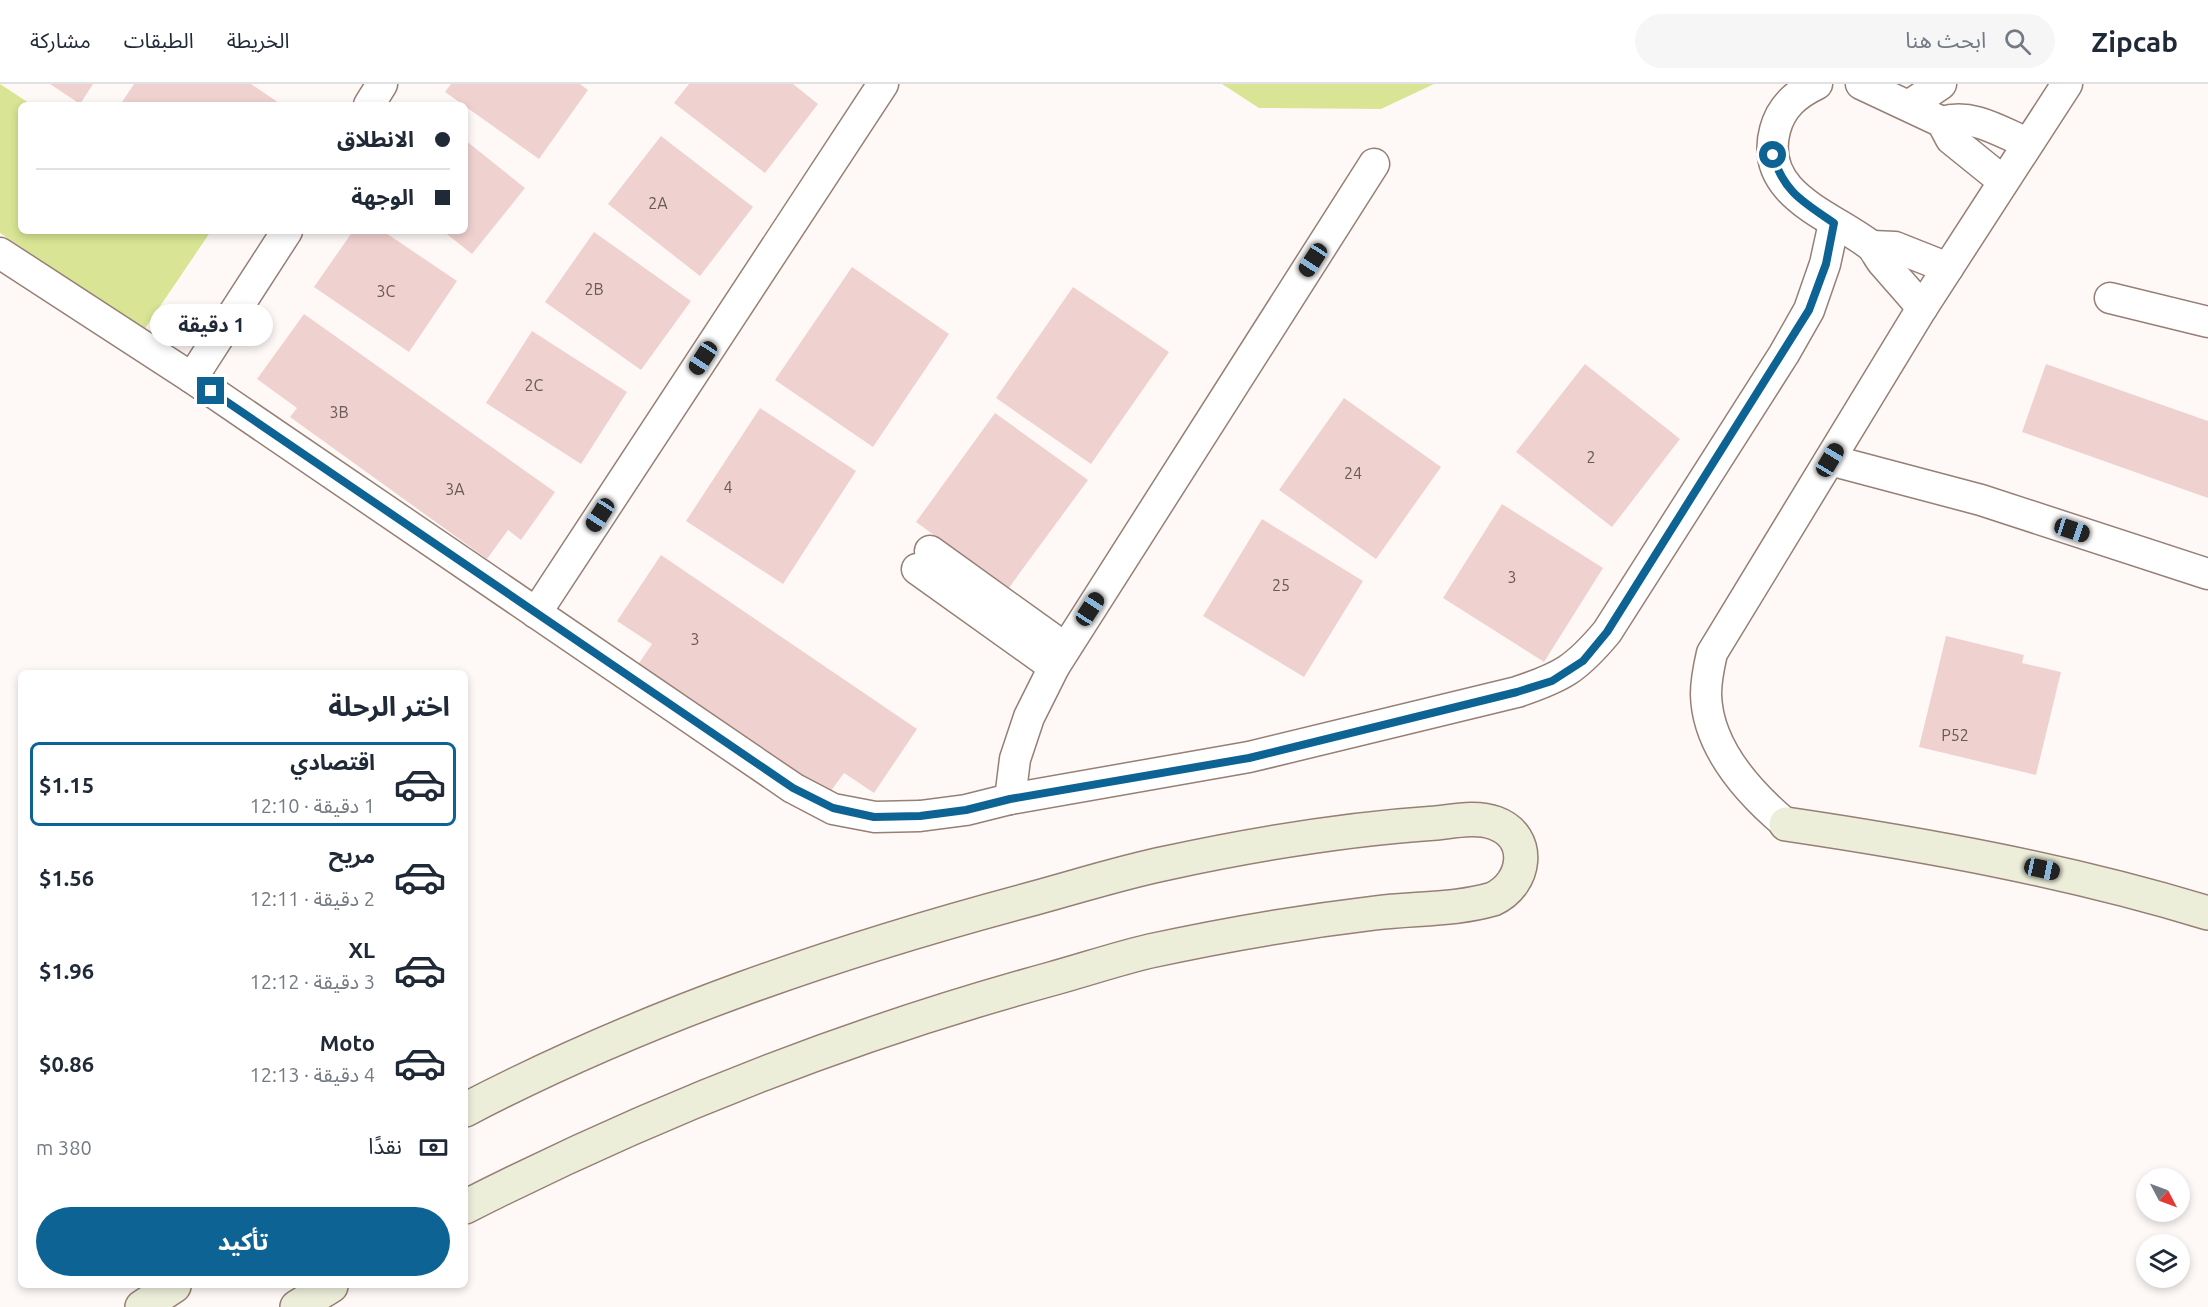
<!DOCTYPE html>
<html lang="ar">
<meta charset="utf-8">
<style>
:root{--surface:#fff;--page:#f6f6f7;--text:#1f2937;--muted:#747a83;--line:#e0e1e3;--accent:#0d6394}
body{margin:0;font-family:Ubuntu,"Noto Sans Arabic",sans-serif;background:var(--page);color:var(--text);direction:rtl;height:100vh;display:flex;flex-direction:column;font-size:22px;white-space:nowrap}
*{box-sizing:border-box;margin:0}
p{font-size:20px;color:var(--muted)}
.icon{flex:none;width:33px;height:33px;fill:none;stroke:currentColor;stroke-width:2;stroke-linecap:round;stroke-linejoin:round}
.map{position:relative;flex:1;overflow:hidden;direction:ltr}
.panel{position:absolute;left:18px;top:586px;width:450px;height:618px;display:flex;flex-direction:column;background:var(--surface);border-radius:9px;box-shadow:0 3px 9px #0003;direction:rtl}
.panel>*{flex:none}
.guide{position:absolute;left:18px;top:18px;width:450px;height:132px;border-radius:9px;box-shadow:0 3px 9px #0003;direction:rtl;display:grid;align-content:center;height:132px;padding:0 18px;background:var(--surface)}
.needle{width:39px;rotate:131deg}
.tools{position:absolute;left:2136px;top:1084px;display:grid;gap:12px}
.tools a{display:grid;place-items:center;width:54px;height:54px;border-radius:50%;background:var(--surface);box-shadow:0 3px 9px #0003;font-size:30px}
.end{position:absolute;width:27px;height:27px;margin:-14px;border:8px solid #0d6394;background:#fff;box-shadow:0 0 0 3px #fff}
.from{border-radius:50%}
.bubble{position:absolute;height:42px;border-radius:21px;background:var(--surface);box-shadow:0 3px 9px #0003;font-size:20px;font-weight:700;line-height:42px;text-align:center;direction:rtl}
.car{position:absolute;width:18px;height:36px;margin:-18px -9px;border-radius:8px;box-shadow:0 0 4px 2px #0007;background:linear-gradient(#222 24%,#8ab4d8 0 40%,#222 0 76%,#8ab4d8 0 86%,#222 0)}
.guide b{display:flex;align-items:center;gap:21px;height:57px;font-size:22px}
.guide b+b{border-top:2px solid var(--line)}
.guide i{width:15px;height:15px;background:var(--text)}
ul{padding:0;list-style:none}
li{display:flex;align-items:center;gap:18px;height:84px;margin:0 12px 9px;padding:0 6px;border:3px solid transparent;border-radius:9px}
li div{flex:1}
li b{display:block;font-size:22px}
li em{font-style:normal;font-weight:700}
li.active{border-color:var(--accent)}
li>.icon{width:54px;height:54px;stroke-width:1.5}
h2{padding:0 18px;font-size:27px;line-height:72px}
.pay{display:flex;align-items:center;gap:15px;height:66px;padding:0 18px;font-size:22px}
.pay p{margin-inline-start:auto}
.button{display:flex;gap:12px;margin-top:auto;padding:12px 18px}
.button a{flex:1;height:69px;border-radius:36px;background:var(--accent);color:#fff;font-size:24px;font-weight:700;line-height:69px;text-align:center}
header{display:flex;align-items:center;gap:36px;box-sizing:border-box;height:84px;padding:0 30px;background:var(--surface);border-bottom:2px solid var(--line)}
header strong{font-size:28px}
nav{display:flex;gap:33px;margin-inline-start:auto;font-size:21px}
.search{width:420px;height:54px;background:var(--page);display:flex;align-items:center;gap:15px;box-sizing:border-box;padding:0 21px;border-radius:33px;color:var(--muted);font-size:22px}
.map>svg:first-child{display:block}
</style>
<header>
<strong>Zipcab</strong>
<div class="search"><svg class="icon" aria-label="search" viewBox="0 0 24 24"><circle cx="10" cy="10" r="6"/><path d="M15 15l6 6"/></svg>ابحث هنا</div>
<nav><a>الخريطة</a><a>الطبقات</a><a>مشاركة</a></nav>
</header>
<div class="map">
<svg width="2208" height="1223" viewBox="0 0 2208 1223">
<rect width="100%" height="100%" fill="#fef9f7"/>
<g fill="#d9e594">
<path d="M0,0l32,21h-11v126h190l-67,99 -144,-97z"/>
<path d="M1222,0h212l-53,25 -122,-1z"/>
</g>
<g fill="#efd2cf">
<path d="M50,0h43l-13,20z"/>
<path d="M134,0h117l31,21h-162z"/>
<path d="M451,0h129l8,6 -49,69 -94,-67z"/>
<path d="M689,0h104l25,20 -53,69 -91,-70z"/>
<path d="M661,52l92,71 -53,69 -92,-72z"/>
<path d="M465,56l60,48 -53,66 -29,-23h22z"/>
<path d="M353,147h30l74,50 -48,71 -95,-65z"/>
<path d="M594,148l97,69 -50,69 -96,-68z"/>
<path d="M852,183l97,67 -76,113 -98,-67z"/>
<path d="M1073,203l96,65 -78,112 -95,-66z"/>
<path d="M304,230l251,178 -34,48 -13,-10 -21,29 -197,-142 7,-9 -40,-29z"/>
<path d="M532,247l95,61 -46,72 -95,-61z"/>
<path d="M1585,280l95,75 -68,88 -96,-75z"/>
<path d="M2046,280l162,57v77l-186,-66z"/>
<path d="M1344,314l97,69 -65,92 -97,-69z"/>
<path d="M760,324l96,63 -73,113 -97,-63z"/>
<path d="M995,329l93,67 -80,109 -92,-67z"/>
<path d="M1502,420l101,64 -59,94 -101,-64z"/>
<path d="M1262,435l101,62 -59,96 -101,-61z"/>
<path d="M661,471l256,174 -43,64 -30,-20 -16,22 -191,-129 15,-22 -35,-23z"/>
<path d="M1946,552l78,19 -2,8 39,9 -25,103 -117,-28z"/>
</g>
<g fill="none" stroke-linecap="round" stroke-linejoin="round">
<defs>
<g id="street">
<path d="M1817,0c-21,10 -36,23 -42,46 -17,64 56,85 95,115 5,4 8,12 13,18 13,15 27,30 39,45"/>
<path d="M1861,0l81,38 9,17 52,42"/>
<path d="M369,21l13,-21"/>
<path d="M1910,21l31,-21"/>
<path d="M1942,38c30,-9 57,9 85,21"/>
<path d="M1872,162l23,1 53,21"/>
<path d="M0,169l192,125 601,410 40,21 42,8 45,-1 46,-6 44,-11 239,-42 268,-65c45,-15 59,-23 90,-60l177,-278 25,-44 16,-46 9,-41"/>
<path d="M2110,214l98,24"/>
<path d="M192,294l95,-147"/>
<path d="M1830,376l151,40 227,74"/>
<path d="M930,467l135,97"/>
<path d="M917,485l137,98"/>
<path d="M536,529l347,-529"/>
<path d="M1010,715l5,-40 14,-42 25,-50 320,-503"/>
<path d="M1786,740c-38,-32 -79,-78 -80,-130 0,-14 3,-28 6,-41l210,-345 145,-224"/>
</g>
<g id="secondary">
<path d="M1786,740c142,21 284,47 422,89"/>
<path d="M465,1026c180,-94 374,-160 570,-212 44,-12 88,-26 132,-35 88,-19 179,-34 269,-40 18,-2 41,-7 59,0 38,14 31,61 -2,76 -37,11 -80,9 -118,14 -76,9 -151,22 -225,38 -34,8 -66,19 -99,28 -205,56 -397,132 -586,228"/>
<path d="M142,1223l32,-21"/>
<path d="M297,1223l34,-21"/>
</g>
</defs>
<use href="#street" stroke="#967f75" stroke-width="33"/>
<use href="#secondary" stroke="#967f75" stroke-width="36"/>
<use href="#street" stroke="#fff" stroke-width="30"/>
<use href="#secondary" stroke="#edeeda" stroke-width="33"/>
</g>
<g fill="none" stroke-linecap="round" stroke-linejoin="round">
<path stroke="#0d6394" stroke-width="8" d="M211,307l582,397 40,20 41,9 46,-1 46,-6 44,-11 239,-41 268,-66 35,-11 31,-20 24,-29 202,-322 17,-46 8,-41c-29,-20 -51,-31 -61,-68"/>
</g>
<g text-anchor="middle" stroke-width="4.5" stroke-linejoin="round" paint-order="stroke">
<g font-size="16" fill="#675955">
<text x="658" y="125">2A</text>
<text x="594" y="211">2B</text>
<text x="386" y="213">3C</text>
<text x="534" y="307">2C</text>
<text x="339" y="334">3B</text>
<text x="1591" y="379">2</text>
<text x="1353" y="395">24</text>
<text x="728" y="409">4</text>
<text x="455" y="411">3A</text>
<text x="1512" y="499">3</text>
<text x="1281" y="507">25</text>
<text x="695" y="561">3</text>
<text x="1955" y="657">P52</text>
</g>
</g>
</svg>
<div class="tools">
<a><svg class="needle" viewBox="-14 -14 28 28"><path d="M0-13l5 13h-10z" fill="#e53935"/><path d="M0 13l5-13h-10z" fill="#747a83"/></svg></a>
<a><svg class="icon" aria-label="layers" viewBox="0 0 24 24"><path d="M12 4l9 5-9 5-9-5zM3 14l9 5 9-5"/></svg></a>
</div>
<i class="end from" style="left:1773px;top:71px"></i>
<i class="end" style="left:211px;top:307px"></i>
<div class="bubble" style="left:150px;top:220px;width:123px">1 دقيقة</div>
<i class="car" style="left:1313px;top:176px;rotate:213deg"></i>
<i class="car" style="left:703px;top:274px;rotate:213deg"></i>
<i class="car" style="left:1830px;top:376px;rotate:31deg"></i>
<i class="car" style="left:600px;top:431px;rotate:213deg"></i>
<i class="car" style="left:2072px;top:446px;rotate:108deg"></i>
<i class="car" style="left:1090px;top:525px;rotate:33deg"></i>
<i class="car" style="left:2042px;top:785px;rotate:102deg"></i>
<div class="guide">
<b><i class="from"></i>الانطلاق</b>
<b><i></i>الوجهة</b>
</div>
<section class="panel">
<h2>اختر الرحلة</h2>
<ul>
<li class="active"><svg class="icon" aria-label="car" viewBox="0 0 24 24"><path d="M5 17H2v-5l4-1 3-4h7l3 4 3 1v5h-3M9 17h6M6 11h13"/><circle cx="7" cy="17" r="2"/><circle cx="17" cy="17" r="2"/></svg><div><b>اقتصادي</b><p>1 دقيقة · 12:10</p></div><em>$1.15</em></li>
<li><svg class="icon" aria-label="car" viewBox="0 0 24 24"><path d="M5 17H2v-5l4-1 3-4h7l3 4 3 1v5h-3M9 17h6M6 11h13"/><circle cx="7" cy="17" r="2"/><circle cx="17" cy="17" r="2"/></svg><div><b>مريح</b><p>2 دقيقة · 12:11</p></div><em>$1.56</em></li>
<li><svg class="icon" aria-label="car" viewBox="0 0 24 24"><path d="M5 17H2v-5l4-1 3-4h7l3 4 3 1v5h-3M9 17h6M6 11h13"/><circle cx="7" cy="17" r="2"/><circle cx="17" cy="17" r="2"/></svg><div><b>XL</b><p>3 دقيقة · 12:12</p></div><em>$1.96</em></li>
<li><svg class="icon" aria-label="car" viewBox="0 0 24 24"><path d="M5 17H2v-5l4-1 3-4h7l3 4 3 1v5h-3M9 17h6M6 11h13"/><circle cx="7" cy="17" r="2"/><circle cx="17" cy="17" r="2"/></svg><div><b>Moto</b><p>4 دقيقة · 12:13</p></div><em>$0.86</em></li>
</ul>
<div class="pay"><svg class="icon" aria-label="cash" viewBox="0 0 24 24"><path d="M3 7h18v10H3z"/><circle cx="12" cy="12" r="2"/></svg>نقدًا<p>380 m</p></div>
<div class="button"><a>تأكيد</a></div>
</section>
</div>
